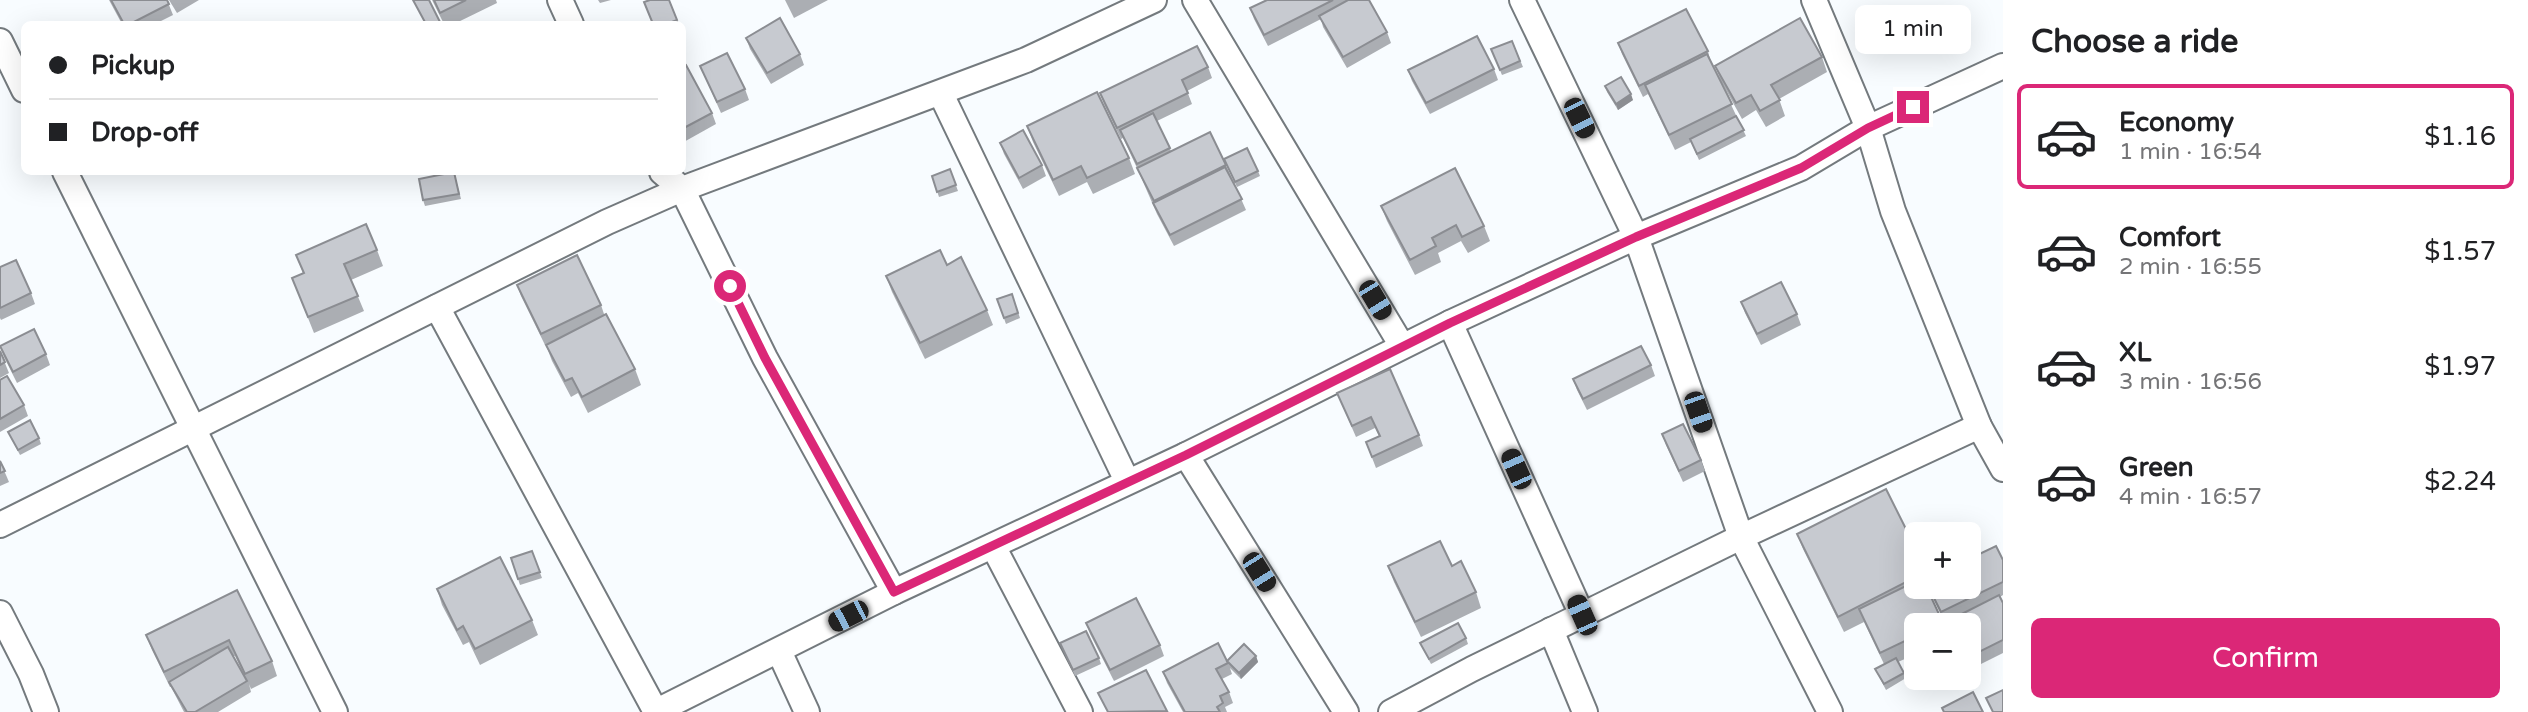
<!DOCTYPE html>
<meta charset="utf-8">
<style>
:root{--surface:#fff;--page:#f6f6f6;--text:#202124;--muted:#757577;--line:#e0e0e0;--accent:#db2777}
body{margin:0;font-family:"Varela Round",sans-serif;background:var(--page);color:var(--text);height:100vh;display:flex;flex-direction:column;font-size:26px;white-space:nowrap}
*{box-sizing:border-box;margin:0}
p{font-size:23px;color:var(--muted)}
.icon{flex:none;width:38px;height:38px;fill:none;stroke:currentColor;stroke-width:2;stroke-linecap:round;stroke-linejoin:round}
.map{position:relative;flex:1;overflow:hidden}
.details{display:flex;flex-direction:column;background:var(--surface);width:525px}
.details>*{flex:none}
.banner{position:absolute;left:21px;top:21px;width:665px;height:154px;border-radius:10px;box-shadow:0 7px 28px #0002;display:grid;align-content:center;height:154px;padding:0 28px;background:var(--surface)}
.buttons{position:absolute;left:1904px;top:522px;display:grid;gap:14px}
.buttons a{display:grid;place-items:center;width:77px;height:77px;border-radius:10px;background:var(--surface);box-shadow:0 7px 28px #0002;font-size:35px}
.end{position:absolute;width:32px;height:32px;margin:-16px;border:9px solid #db2777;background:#fff;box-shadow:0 0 0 4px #fff}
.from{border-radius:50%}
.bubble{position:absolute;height:49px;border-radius:10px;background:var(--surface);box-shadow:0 7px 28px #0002;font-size:23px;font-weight:600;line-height:49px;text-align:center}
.car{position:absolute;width:21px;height:42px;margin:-21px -10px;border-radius:9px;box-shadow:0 0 5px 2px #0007;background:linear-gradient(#222 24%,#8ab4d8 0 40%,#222 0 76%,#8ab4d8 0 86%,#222 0)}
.banner b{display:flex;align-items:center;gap:24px;height:66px;font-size:26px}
.banner b+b{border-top:2px solid var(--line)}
.banner i{width:18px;height:18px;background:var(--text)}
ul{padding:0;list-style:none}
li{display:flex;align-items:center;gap:21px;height:105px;margin:0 14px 10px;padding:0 14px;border:4px solid transparent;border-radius:10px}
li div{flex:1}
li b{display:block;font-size:26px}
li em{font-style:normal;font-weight:600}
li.current{border-color:var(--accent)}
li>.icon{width:63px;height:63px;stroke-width:1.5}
h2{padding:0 28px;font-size:32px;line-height:84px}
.button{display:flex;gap:14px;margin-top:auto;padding:14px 28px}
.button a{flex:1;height:80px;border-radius:10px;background:var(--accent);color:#fff;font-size:28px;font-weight:600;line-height:80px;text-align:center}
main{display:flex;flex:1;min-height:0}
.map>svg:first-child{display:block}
</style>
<main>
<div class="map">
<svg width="2003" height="712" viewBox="0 0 2003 712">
<rect width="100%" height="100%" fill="#f8fcff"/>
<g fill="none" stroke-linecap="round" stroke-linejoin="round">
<defs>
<g id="street">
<path d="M560,0l11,24"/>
<path d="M1195,0l207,346"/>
<path d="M1522,0l114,237 105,300 89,175"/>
<path d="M1814,0l54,128 135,-62"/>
<path d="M0,41l24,49"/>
<path d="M941,94l186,387"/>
<path d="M65,172l270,540"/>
<path d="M662,172l20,17 344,-129 128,-60"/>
<path d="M437,307l219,405"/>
<path d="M1450,323l132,292"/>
<path d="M1186,455l160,257"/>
<path d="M0,525l607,-303 75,-33 83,169 129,234"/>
<path d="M993,546l87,166"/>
<path d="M0,613l31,61 15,38"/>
<path d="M1551,630l34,82"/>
<path d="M779,651l28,61"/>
<path d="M655,712l239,-120 292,-137 264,-132 186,-86 165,-69 67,-40 25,83 86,215 24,43"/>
<path d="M1391,712l81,-43 269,-132 238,-111"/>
</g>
</defs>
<use href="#street" stroke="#747a7e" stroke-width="28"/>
<use href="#street" stroke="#fff" stroke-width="24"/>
</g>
<g fill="#abaeb3" fill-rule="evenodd">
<path d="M109,0h58l6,15 -18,9h-33z"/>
<path d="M169,0h30l-22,13z"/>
<path d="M432,0h64l1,3 -43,21h-10z"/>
<path d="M598,0h13l-11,3z"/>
<path d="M669,0l10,24h-26z"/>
<path d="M785,0h43l-34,18z"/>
<path d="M1267,0h102l18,32 4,11 -44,25 -24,-41 -2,-8 -53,27 -14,-27 -4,-11z"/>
<path d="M746,38l54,16 4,11 -33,19 -21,-35z"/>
<path d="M1512,41l11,26 -21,8 -11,-26z"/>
<path d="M1618,43l90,8 3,12 35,73 -47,24 -8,-18 -16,8 -27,-56 -5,3 -21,-43z"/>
<path d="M1822,57l5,15 -48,27 6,17 -19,11 -10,-17 -14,9 -21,-38 -6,-15z"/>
<path d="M700,66l45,23 4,11 -28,13z"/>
<path d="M682,67l30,46 4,11 -34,19z"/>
<path d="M1208,67l4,11 -25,13 5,13 -35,17 14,30 55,14 20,45 -72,36 -17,-32 -20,-46 -14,-30 -2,1 -17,-35 -4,-11z"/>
<path d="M1494,69l4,11 -68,34 -18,-33 -4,-11z"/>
<path d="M1605,86l28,14 -15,10 -11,-18z"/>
<path d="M1027,126l102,32 6,16 -42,20 -6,-12 -28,14 -26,-54z"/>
<path d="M1000,143l42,22 4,11 -23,13 -19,-35z"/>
<path d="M1226,164l32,7 2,5 -23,11z"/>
<path d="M950,169l8,22 -19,6 -7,-21z"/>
<path d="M454,172l7,27 -36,7 -2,-6z"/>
<path d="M1381,206l103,20 6,15 -22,12 -7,-12 -23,12 3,9 -26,13 -28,-54z"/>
<path d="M377,250l6,16 -32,14 13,31 -50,22 -22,-55 11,-5 -7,-18z"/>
<path d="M947,265l40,45 6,15 -68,34 -33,-67 -6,-16z"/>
<path d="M0,267l31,26 4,11 -34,16 -1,-2z"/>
<path d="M517,285l84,20 3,9 31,55 6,16 -53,28 -10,-20 -7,4 -19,-36 -6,-16 19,-10 -20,10 -24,-49z"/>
<path d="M1012,294l8,24 -14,6 -9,-25z"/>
<path d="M1741,302l56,12 4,11 -40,20 -16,-32z"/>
<path d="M0,346l46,8 4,11 -33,18 -13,-26z"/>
<path d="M0,351l9,22 -9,5z"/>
<path d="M1651,365l4,11 -68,34 -10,-20 -4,-11z"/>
<path d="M0,380l24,25 4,11 -28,16z"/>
<path d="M1337,393l82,42 4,11 -47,22 -10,-26 13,-6 -4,-8 -19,9z"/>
<path d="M8,432l31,6 2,6 -21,11z"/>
<path d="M1662,434l39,26 4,11 -22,11 -17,-37z"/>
<path d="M0,461l9,21 -9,4z"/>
<path d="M1797,534l119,15v37h53l34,-26v35l-3,2 3,6v50l-34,17v-45l-23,-3 -1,1 -16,-33 -13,35v29l-18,8 8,16 -20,12 -11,-21 9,-5 -20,-42 -20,10 -41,-83z"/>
<path d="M532,551l10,27 -22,7 -9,-27z"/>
<path d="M1388,566h64l24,26 5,16 -60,29 -27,-55z"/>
<path d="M437,589l95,31 6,15 -58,30 -11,-23 -6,3 -21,-40z"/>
<path d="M237,590l35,71 5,15 -26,13 -2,-5 2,8 -33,20h-34l-13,-25h-1l-18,-37 -6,-15zM233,656h2l10,22z"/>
<path d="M1086,623l74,22 4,11 -50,25 -24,-47z"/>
<path d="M1466,638l2,6 -37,20 -11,-21z"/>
<path d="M1060,643l39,15 2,6 -26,12z"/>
<path d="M1256,656l2,6 -17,17 -11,-11 2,6 -10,5 7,13 4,11 -8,4 2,5h-44l-16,-29 -4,-11z"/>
</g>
<g fill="#8b8d92">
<path d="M1631,94l2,6 -15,10 -2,-6z"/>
<path d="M1256,656l2,6 -17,17 -2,-6z"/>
</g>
<g fill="#c7cad0" stroke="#8b8d92" stroke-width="2">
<path d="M111,0h56l2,4 -39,20h-6z"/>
<path d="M413,0h16l11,22 -5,2h-9z"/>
<path d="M434,0h32l-26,13z"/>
<path d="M650,0h19l8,20 -10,4h-14l-9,-22z"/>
<path d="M1267,0h66l-69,35 -14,-27z"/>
<path d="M1348,0h21l18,32 -44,25 -24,-41z"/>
<path d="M1686,9l22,42 -69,35 -21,-43z"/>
<path d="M780,18l20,36 -33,19 -21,-35z"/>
<path d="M1800,18l22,39 -51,28 9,15 -20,11 -9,-16 -15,8 -21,-37z"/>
<path d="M1477,36l17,33 -68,34 -18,-33z"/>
<path d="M1512,41l8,20 -20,9 -9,-21z"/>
<path d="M1197,46l11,21 -26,13 6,13 -71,35 -17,-35z"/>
<path d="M727,53l18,36 -28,13 -17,-36z"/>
<path d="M1707,54l25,50 -63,31 -24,-50z"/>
<path d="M686,65l26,48 -30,16v-62z"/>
<path d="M1621,77l10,17 -15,10 -11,-18z"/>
<path d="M1097,92l32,66 -42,20 -6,-12 -28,14 -26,-54z"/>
<path d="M1153,113l17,35 -33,16 -17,-34z"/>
<path d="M1736,116l8,14 -47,24 -7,-15z"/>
<path d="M1023,130l19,35 -23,13 -19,-35z"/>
<path d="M1210,132l16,33 -72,36 -17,-33z"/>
<path d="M1247,148l11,23 -23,11 -11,-23z"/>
<path d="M1225,167l17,32 -72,36 -17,-32z"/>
<path d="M1455,168l29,58 -22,11 -6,-12 -24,13 4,8 -26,14 -29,-54z"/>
<path d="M950,169l6,16 -19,7 -5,-16z"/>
<path d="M454,172l5,22 -36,6 -4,-21z"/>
<path d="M366,224l11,26 -33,14 14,32 -50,21 -16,-39 12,-5 -8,-18z"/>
<path d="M940,250l7,15 14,-8 26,53 -67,33 -34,-67z"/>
<path d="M577,255l24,50 -60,29 -24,-49z"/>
<path d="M16,260l15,33 -31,15v-41z"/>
<path d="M1781,282l16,32 -40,20 -16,-32z"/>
<path d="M1012,294l6,19 -14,5 -7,-19z"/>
<path d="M606,314l29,55 -53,28 -10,-19 -7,3 -19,-36z"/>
<path d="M34,329l12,25 -33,18 -13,-26z"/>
<path d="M1641,346l10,19 -68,34 -10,-20z"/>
<path d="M0,351l5,11 -5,3z"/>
<path d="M1390,369l29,66 -47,22 -6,-15 14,-6 -9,-19 -19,9 -15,-33z"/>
<path d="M7,376l17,29 -24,14v-39z"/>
<path d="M30,420l9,18 -21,12 -10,-18z"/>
<path d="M1683,424l18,36 -22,11 -17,-37z"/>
<path d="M0,461l5,10 -5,2z"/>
<path d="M1886,489l30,60v28l-78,40 -41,-83z"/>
<path d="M1440,541l12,25 9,-5 15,31 -61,30 -27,-56z"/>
<path d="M1996,546l7,14v22l-62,30 -13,-26h41v-27z"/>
<path d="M532,551l8,21 -22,7 -7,-21z"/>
<path d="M500,557l32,63 -57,29 -12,-23 -6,4 -20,-41z"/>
<path d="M1916,581v5h10l18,39h-28v23l-5,-10 -31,15 -21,-44z"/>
<path d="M237,590l35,71 -27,13 -16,-34 -65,32 -18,-37z"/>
<path d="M1999,595l4,8v37l-34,17v-32h-21l-2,-3z"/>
<path d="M1136,598l24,47 -50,25 -24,-47z"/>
<path d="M1458,623l8,15 -37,21 -9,-16z"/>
<path d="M1086,631l13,27 -26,12 -13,-27z"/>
<path d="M1218,643l10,20 -12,6 13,23 -9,4 3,7 -6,4 3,5h-35l-22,-40z"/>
<path d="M1244,644l12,12 -17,17 -12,-12z"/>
<path d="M228,647l19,34 -52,31h-8l-18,-30z"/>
<path d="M1896,658l8,15 -20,11 -9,-15z"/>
<path d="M1146,670l21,41 -59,1 -10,-19z"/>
<path d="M2003,690v22h-10l-7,-14z"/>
<path d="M1973,692l10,20h-39l-2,-4z"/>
</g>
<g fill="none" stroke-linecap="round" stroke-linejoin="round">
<path stroke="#db2777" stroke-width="9" d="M730,286l35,72 129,234 292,-137 264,-132 186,-86 165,-69 67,-40 45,-21"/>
</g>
</svg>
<div class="buttons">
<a>+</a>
<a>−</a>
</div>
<i class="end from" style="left:730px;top:286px"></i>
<i class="end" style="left:1913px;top:107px"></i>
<div class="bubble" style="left:1855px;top:5px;width:116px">1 min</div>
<i class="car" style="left:1579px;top:118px;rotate:154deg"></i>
<i class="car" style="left:1375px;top:300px;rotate:149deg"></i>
<i class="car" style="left:1698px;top:412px;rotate:161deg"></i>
<i class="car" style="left:1516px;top:469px;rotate:336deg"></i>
<i class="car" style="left:1259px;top:572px;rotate:148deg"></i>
<i class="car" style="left:1582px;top:615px;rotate:336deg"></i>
<i class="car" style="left:848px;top:616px;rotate:243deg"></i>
<div class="banner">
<b><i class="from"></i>Pickup</b>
<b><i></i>Drop-off</b>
</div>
</div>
<section class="details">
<h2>Choose a ride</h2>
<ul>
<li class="current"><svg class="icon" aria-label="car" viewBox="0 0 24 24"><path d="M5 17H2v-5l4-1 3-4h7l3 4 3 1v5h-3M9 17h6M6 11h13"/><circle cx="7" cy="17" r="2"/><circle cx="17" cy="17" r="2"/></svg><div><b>Economy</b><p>1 min · 16:54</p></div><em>$1.16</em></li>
<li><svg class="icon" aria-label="car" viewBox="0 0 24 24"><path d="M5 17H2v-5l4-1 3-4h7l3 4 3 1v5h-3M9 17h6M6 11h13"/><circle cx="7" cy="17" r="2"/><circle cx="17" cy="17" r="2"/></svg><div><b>Comfort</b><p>2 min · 16:55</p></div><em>$1.57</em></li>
<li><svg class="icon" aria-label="car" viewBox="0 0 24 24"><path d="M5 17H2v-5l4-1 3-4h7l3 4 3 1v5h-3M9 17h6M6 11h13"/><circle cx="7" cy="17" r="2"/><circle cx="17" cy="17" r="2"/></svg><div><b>XL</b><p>3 min · 16:56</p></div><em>$1.97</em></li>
<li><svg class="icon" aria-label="car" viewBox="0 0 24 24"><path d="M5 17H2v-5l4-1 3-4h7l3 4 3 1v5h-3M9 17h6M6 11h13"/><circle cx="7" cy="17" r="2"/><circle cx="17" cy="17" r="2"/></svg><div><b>Green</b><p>4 min · 16:57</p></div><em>$2.24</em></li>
</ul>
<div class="button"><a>Confirm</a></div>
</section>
</main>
